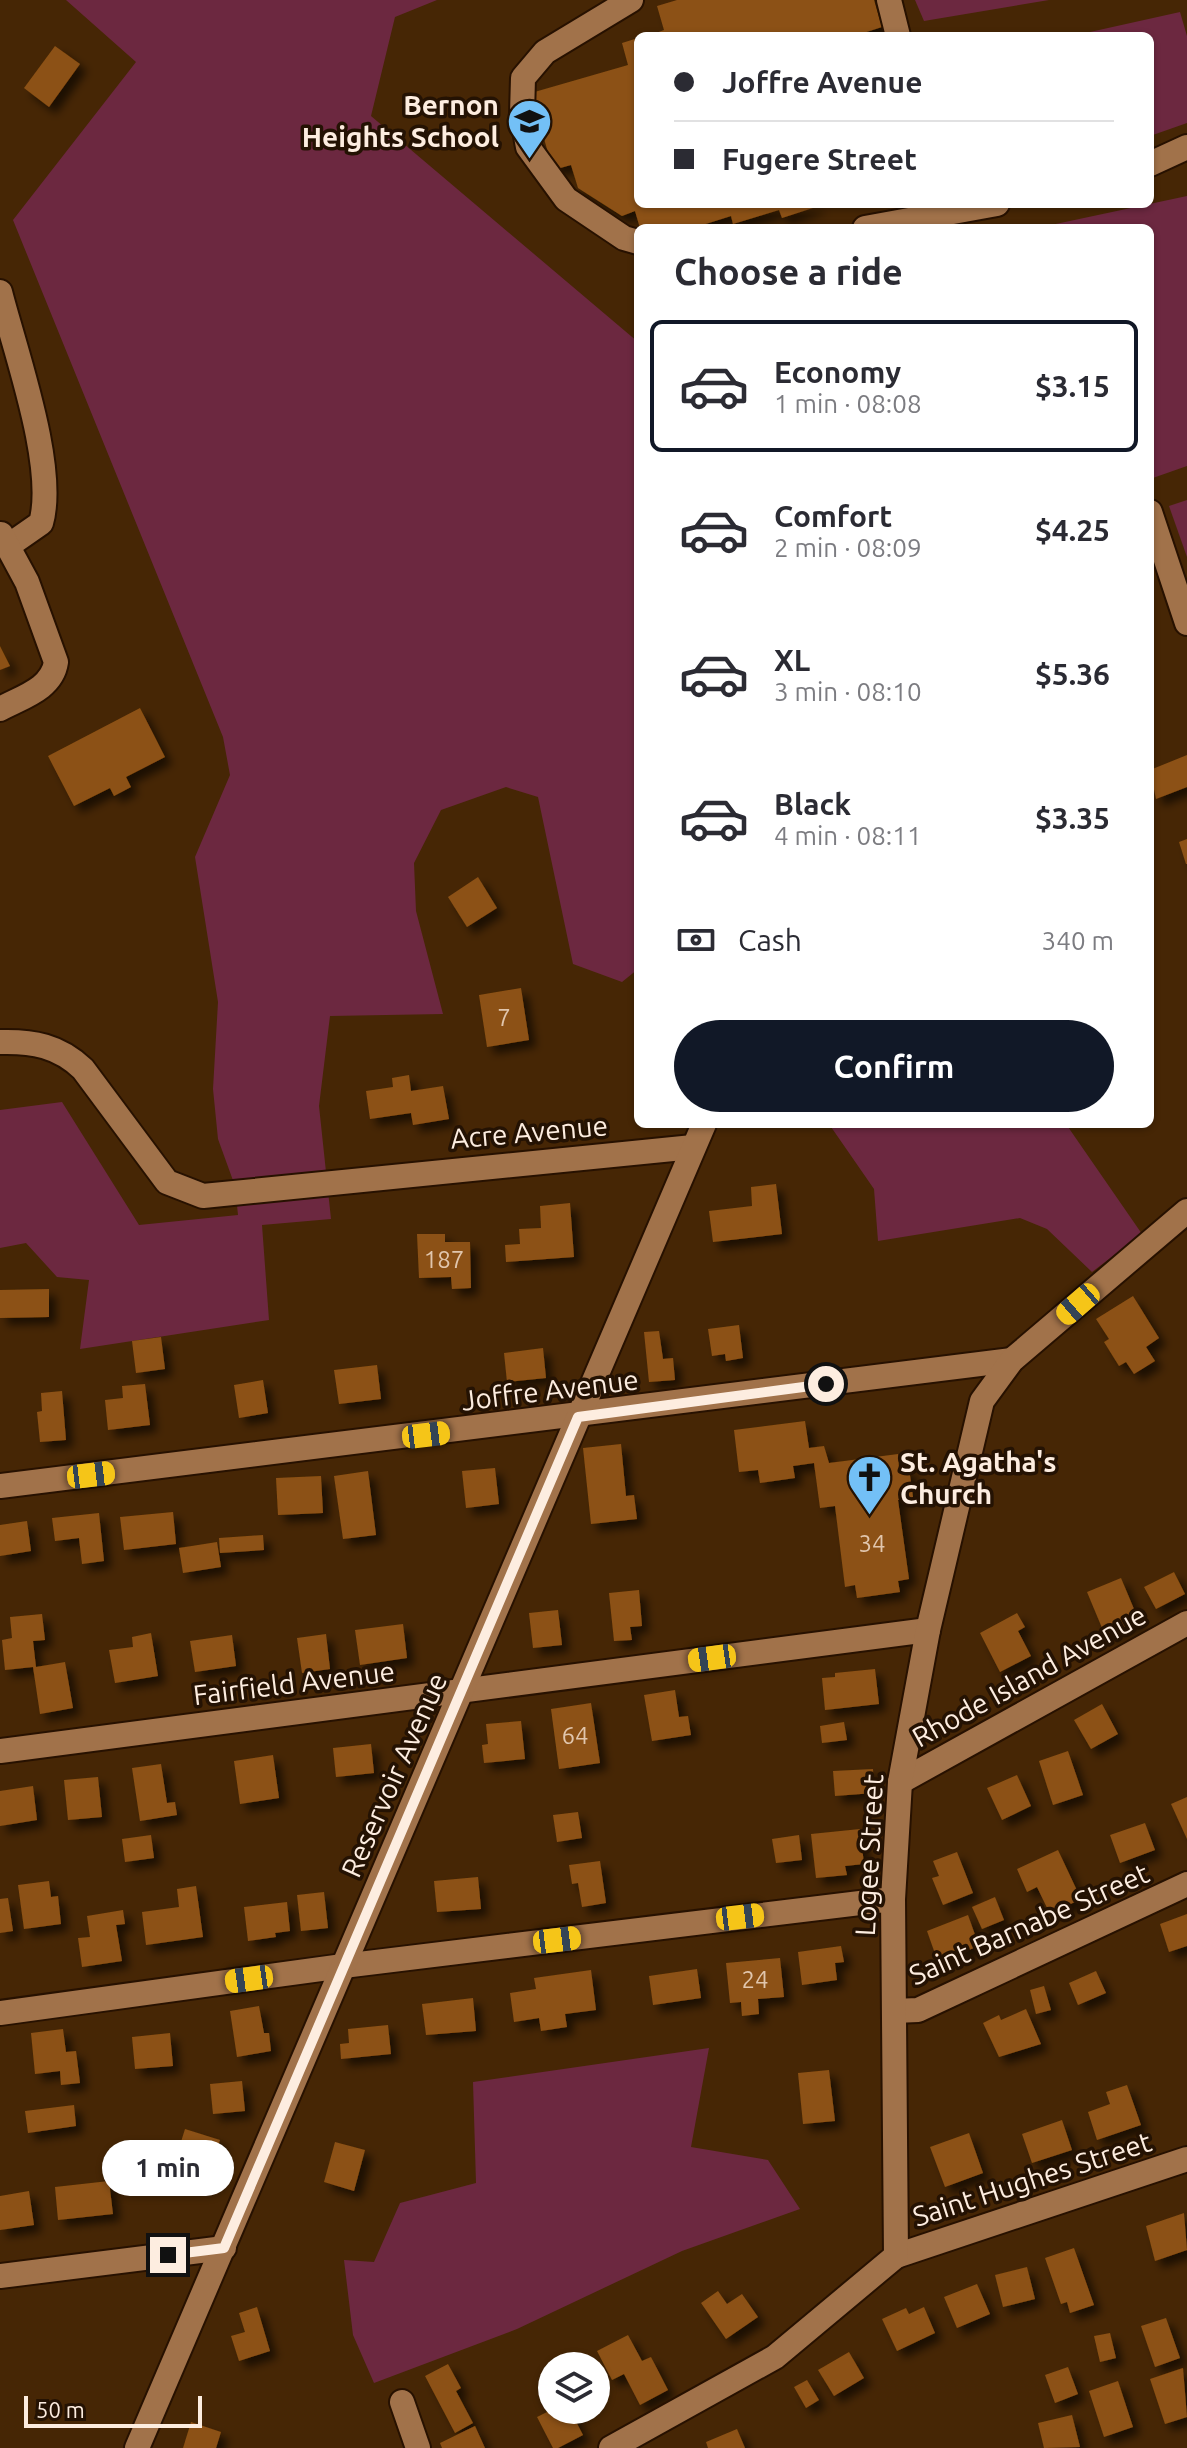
<!DOCTYPE html>
<meta charset="utf-8">
<style>
:root{--surface:#fff;--page:#f2f2f3;--text:#2b2b33;--muted:#7c7c81;--line:#e1e1e2;--accent:#111827}
body{margin:0;font-family:Ubuntu,sans-serif;background:var(--page);color:var(--text);height:100vh;display:flex;flex-direction:column;font-size:30px;white-space:nowrap}
*{box-sizing:border-box;margin:0}
p{font-size:26px;color:var(--muted)}
.icon{flex:none;width:44px;height:44px;fill:none;stroke:currentColor;stroke-width:2;stroke-linecap:round;stroke-linejoin:round}
.map{position:relative;flex:1;overflow:hidden}
.side{position:absolute;left:634px;top:224px;width:520px;height:904px;display:flex;flex-direction:column;background:var(--surface);border-radius:12px;box-shadow:0 2px 6px #0004}
.side>*{flex:none}
.banner{position:absolute;left:634px;top:32px;width:520px;height:176px;border-radius:12px;box-shadow:0 2px 6px #0004;display:grid;align-content:center;height:176px;padding:0 40px;background:var(--surface)}
.fabs{position:absolute;left:538px;top:2352px;display:grid;gap:16px}
.fabs a{display:grid;place-items:center;width:72px;height:72px;border-radius:50%;background:var(--surface);box-shadow:0 2px 6px #0004;font-size:40px}
.scale{position:absolute;left:24px;bottom:20px;width:178px;box-sizing:border-box;padding-left:8px;border:4px solid #fdede0;border-top:0;font-size:22px;line-height:28px;white-space:nowrap;color:#fdede0;-webkit-text-stroke:6px #241203;paint-order:stroke}
.end{position:absolute;width:36px;height:36px;margin:-18px;border:10px solid #fdede0;background:#111;box-shadow:0 0 0 4px #111}
.from{border-radius:50%}
.bubble{position:absolute;height:56px;border-radius:28px;background:var(--surface);box-shadow:0 2px 6px #0004;font-size:26px;font-weight:600;line-height:56px;text-align:center}
.car{position:absolute;width:24px;height:48px;margin:-24px -12px;border-radius:10px;box-shadow:0 0 6px 2px #0007;background:linear-gradient(#f5c518 24%,#345 0 40%,#f5c518 0 76%,#345 0 86%,#f5c518 0)}
.banner b{display:flex;align-items:center;gap:28px;height:76px;font-size:30px}
.banner b+b{border-top:2px solid var(--line)}
.banner i{width:20px;height:20px;background:var(--text)}
ul{padding:0;list-style:none}
li{display:flex;align-items:center;gap:24px;height:132px;margin:0 16px 12px;padding:0 24px;border:4px solid transparent;border-radius:12px}
li div{flex:1}
li b{display:block;font-size:30px}
li em{font-style:normal;font-weight:600}
li.on{border-color:var(--accent)}
li>.icon{width:72px;height:72px;stroke-width:1.5}
h2{padding:0 40px;font-size:36px;line-height:96px}
.pay{display:flex;align-items:center;gap:20px;height:88px;padding:0 40px;font-size:30px}
.pay p{margin-inline-start:auto}
.cta{display:flex;gap:16px;margin-top:auto;padding:16px 40px}
.cta a{flex:1;height:92px;border-radius:48px;background:var(--accent);color:#fff;font-size:32px;font-weight:600;line-height:92px;text-align:center}
.map>svg:first-child{display:block}
</style>
<div class="map">
<svg width="1187" height="2448" viewBox="0 0 1187 2448">
<defs>
<filter id="shadow"><feDropShadow dx="7" dy="7" stdDeviation="4" flood-color="#0009"/></filter>
</defs>
<rect width="100%" height="100%" fill="#462605"/>
<g fill="#6c2840">
<path d="M66,0h371l-42,17 -24,99 267,226v627l-16,13 -49,-18 -35,-167 -32,-10 -65,23 -27,53 2,48 27,103 -113,2 -11,90 12,113 -69,6 7,95 -189,29 9,-69 -32,-3 -31,-34 -26,5v-138l62,-8 77,123 99,-10 -3,-29 -17,-47 -5,-50 5,-87 -23,-145 35,-82 -7,-38 -210,-517 123,-158z"/>
<path d="M915,0h134l-125,21z"/>
<path d="M1180,12l7,24v87l-37,13v-100h-78z"/>
<path d="M1187,196v270l-37,13v-251h-113z"/>
<path d="M1187,500v57l-18,-51z"/>
<path d="M829,1124h237l76,110 -50,38 -45,-43 -27,-11 -142,23 -4,-52z"/>
<path d="M709,2048l-18,99 77,13 32,49 -118,42 -165,78 -143,54 -21,-48 -9,-75 30,2 26,-59 76,-20 -3,-101z"/>
</g>
<g fill="#8c5114" filter="url(#shadow)">
<path d="M677,0h197l8,27 -28,9h-206l16,-6 -7,-24z"/>
<path d="M638,38v166l184,1 -40,13 -3,-8 -46,14 -2,-8 -38,12h-53l-5,-17 -13,5 -44,-28 -7,-23 -18,5 -22,-77 97,-28 -6,-22z"/>
<path d="M55,46l25,18 -31,43 -25,-19z"/>
<path d="M0,646l10,20 -10,4z"/>
<path d="M140,708l25,49 -39,20 5,10 -17,9 -4,-8 -36,18 -26,-50z"/>
<path d="M1187,755v32l-31,12 -6,-29z"/>
<path d="M1187,839v25h-1l-7,-22z"/>
<path d="M478,877l19,31 -30,19 -19,-30z"/>
<path d="M521,988l8,52 -42,7 -8,-52z"/>
<path d="M409,1075l2,16 32,-5 6,33 -36,6 -2,-12 -41,6 -4,-28 27,-4 -1,-9z"/>
<path d="M776,1184l6,50 -69,8 -4,-31 43,-5 -1,-19z"/>
<path d="M570,1203l4,54 -68,5 -1,-17 15,-1 -1,-15 22,-1 -1,-22z"/>
<path d="M417,1234h28v8h25l1,46 -19,1 -1,-12 -32,1z"/>
<path d="M49,1289v28l-49,1v-28z"/>
<path d="M1133,1296l26,42 -13,9 9,14 -21,13 -8,-12 -7,4 -15,-24 5,-3 -13,-20z"/>
<path d="M739,1325l4,33 -17,3 -1,-7 -13,2 -4,-27z"/>
<path d="M659,1331l4,28 10,-1 2,22 -26,2 -5,-50z"/>
<path d="M161,1337l4,32 -29,4 -4,-32z"/>
<path d="M543,1348l3,30 -39,4 -3,-29z"/>
<path d="M377,1365l4,34 -42,5 -5,-34z"/>
<path d="M263,1380l5,33 -29,5 -5,-33z"/>
<path d="M145,1384l5,41 -42,5 -3,-30 18,-2 -1,-12z"/>
<path d="M62,1391l4,49 -26,2 -3,-30 5,-1 -1,-18z"/>
<path d="M805,1421l4,27 15,-2 5,17 69,-9 1,15 10,-1 4,29 -15,3 11,79 -11,2 2,11 -43,6 -2,-13 -10,2 -10,-81 -15,2 -6,-45 -21,3 2,12 -35,5 -2,-13 -19,2 -5,-42z"/>
<path d="M621,1444l5,52 8,-1 3,24 -46,5 -8,-76z"/>
<path d="M495,1468l4,36 -33,4 -4,-37z"/>
<path d="M368,1471l8,64 -33,4 -9,-63z"/>
<path d="M321,1476l2,37 -45,2 -2,-37z"/>
<path d="M173,1512l3,32 -52,6 -4,-33z"/>
<path d="M99,1513l5,48 -22,3 -3,-26 -24,3 -3,-23z"/>
<path d="M27,1521l4,30 -31,5v-31z"/>
<path d="M263,1535l1,15 -44,3 -1,-15z"/>
<path d="M217,1542l4,25 -38,6 -4,-25z"/>
<path d="M1174,1572l11,22 -29,15 -12,-22z"/>
<path d="M1121,1578l18,43 -34,14 -18,-43z"/>
<path d="M639,1590l3,36 -12,1 2,13 -18,1 -5,-48z"/>
<path d="M558,1610l4,35 -29,3 -4,-35z"/>
<path d="M1017,1613l8,14 -7,4 13,25 -31,16 -20,-39z"/>
<path d="M42,1614l3,26 -12,1 3,26 29,-5 8,46 -33,6 -7,-47 -28,3 -3,-30 10,-2 -2,-21z"/>
<path d="M403,1624l4,34 -47,7 -5,-35z"/>
<path d="M151,1633l7,43 -43,7 -6,-33 24,-3 -1,-10z"/>
<path d="M326,1634l4,35 -28,4 -5,-35z"/>
<path d="M232,1635l4,31 -41,6 -5,-31z"/>
<path d="M875,1669l4,35 -54,6 -3,-32 13,-1v-4z"/>
<path d="M675,1690l4,27 9,-1 3,19 -39,6 -8,-46z"/>
<path d="M591,1703l9,60 -41,6 -8,-60z"/>
<path d="M1102,1704l16,30 -27,15 -17,-29z"/>
<path d="M521,1721l4,38 -41,4 -2,-18 6,-1 -2,-20z"/>
<path d="M844,1722l3,18 -25,3 -2,-17z"/>
<path d="M371,1744l3,29 -38,4 -3,-29z"/>
<path d="M1068,1751l15,44 -30,10 -14,-44z"/>
<path d="M273,1755l6,43 -39,6 -6,-43z"/>
<path d="M161,1764l6,39 8,-1 2,13 -37,6 -8,-53z"/>
<path d="M873,1769l1,24 -39,3 -2,-25z"/>
<path d="M1017,1775l14,31 -29,14 -15,-32z"/>
<path d="M98,1777l4,40 -34,3 -4,-40z"/>
<path d="M33,1786l4,34 -37,6v-35z"/>
<path d="M1187,1797v42l-16,-35z"/>
<path d="M578,1812l4,26 -25,4 -4,-27z"/>
<path d="M1145,1823l10,27 -35,13 -10,-28z"/>
<path d="M860,1829l4,35 -19,2 2,9 -31,3 -5,-44z"/>
<path d="M151,1835l3,23 -29,4 -3,-23z"/>
<path d="M799,1835l3,25 -26,3 -4,-24z"/>
<path d="M1058,1850l23,49 -31,15 -13,-27 -10,5 -10,-23z"/>
<path d="M957,1852l16,41 -30,12 -11,-27 7,-2 -6,-15z"/>
<path d="M600,1861l6,42 -24,4 -4,-24 -6,1 -3,-19z"/>
<path d="M478,1877l3,32 -44,3 -3,-31z"/>
<path d="M49,1881l2,16 7,-1 3,28 -37,5 -6,-44z"/>
<path d="M196,1886l7,51 -57,8 -4,-33 37,-5 -2,-18z"/>
<path d="M324,1892l4,36 -27,3 -4,-36z"/>
<path d="M995,1897l9,23 -22,9 -10,-22z"/>
<path d="M8,1898l5,33 -13,2v-34z"/>
<path d="M287,1902l3,29 -15,2 1,4 -28,4 -4,-34z"/>
<path d="M123,1910l2,14 -9,1 6,36 -40,6 -4,-29 12,-1 -3,-21z"/>
<path d="M1187,1914v32l-18,6 -9,-28z"/>
<path d="M968,1915l11,31 -41,16 -11,-31z"/>
<path d="M841,1946l3,16 -9,1 2,17 -35,5 -4,-33z"/>
<path d="M780,1958l4,39 -26,2 1,15 -17,2 -1,-14 -11,1 -4,-40z"/>
<path d="M697,1969l4,29 -48,7 -4,-29z"/>
<path d="M591,1970l5,40 -31,4 2,13 -26,4 -2,-13 -25,4 -4,-29 26,-4 -2,-11z"/>
<path d="M1096,1971l10,22 -28,12 -9,-22z"/>
<path d="M1044,1986l7,24 -15,4 -6,-24z"/>
<path d="M473,1998l3,33 -50,4 -4,-31z"/>
<path d="M259,2006l5,27h5l2,18 -34,6 -7,-46z"/>
<path d="M1026,2009l15,35 -42,13 -16,-34 16,-8 2,5z"/>
<path d="M388,2025l3,29 -50,5 -1,-15 9,-1 -1,-14z"/>
<path d="M63,2029l3,23 10,-1 4,32 -19,2 -1,-14 -25,3 -4,-41z"/>
<path d="M170,2033l3,33 -38,3 -3,-32z"/>
<path d="M829,2070l6,51 -32,3 -5,-51z"/>
<path d="M242,2081l3,30 -32,3 -3,-30z"/>
<path d="M1127,2085l14,40 -44,15 -9,-28 22,-8 -4,-12z"/>
<path d="M74,2105l2,21 -48,7 -3,-22z"/>
<path d="M1062,2120l10,30 -40,13 -10,-29z"/>
<path d="M185,2129l35,11 -15,45 -34,-11z"/>
<path d="M969,2133l14,40 -38,14 -15,-40z"/>
<path d="M335,2142l30,8 -11,41 -30,-9z"/>
<path d="M109,2181l4,33 -55,6 -3,-33z"/>
<path d="M29,2191l5,34 -34,5v-34z"/>
<path d="M1184,2213l3,37 -32,11 -9,-35z"/>
<path d="M1074,2248l20,57 -24,8 -3,-11 -6,2 -16,-46z"/>
<path d="M1027,2267l8,32 -32,8 -8,-32z"/>
<path d="M977,2284l13,30 -33,14 -13,-31z"/>
<path d="M718,2291l9,13 15,-10 16,23 -32,22 -25,-36z"/>
<path d="M257,2307l13,44 -31,10 -8,-25 14,-4 -6,-19z"/>
<path d="M924,2307l11,26 -38,18 -15,-32 24,-11 3,6z"/>
<path d="M1166,2318l14,40 -25,9 -14,-41z"/>
<path d="M1110,2333l6,25 -16,4 -6,-26z"/>
<path d="M628,2335l14,26 9,-4 17,33 -28,15 -16,-31 -12,6 -15,-29z"/>
<path d="M849,2352l15,26 -30,18 -16,-26z"/>
<path d="M448,2364l13,24 -5,3 17,32 -18,10 -30,-57z"/>
<path d="M1068,2367l10,27 -23,9 -10,-28z"/>
<path d="M1183,2368l4,49 -22,7 -15,-45z"/>
<path d="M807,2380l12,20 -13,8 -12,-21z"/>
<path d="M1118,2381l15,46 -29,10 -15,-46z"/>
<path d="M552,2398v12h18l13,25 -25,13h-5l-16,-31 10,-5 -4,-9z"/>
<path d="M1072,2415l8,32 -36,1 -6,-25z"/>
<path d="M191,2422l30,10 -5,16h-33z"/>
<path d="M475,2426l10,22h-43l-2,-5z"/>
<path d="M737,2429l8,19h-37l-2,-6z"/>
</g>
<g fill="none" stroke-linecap="round" stroke-linejoin="round">
<defs>
<g id="minor">
<path d="M631,0l-86,52 -22,26 -1,36 6,33 38,52 58,39 14,4"/>
<path d="M889,0l9,36"/>
<path d="M1150,164l37,-17"/>
<path d="M865,228l132,-24"/>
<path d="M0,292c15,59 57,175 41,231l-33,23"/>
<path d="M1150,512l37,111"/>
<path d="M0,709c22,-12 52,-20 56,-47l-29,-80 -26,-48"/>
<path d="M0,1042c33,-1 59,4 83,27l84,113 36,14 490,-49"/>
<path d="M0,1486l1012,-126"/>
<path d="M0,1751l928,-121"/>
<path d="M900,1782l287,-159"/>
<path d="M894,2011l24,-1 269,-126"/>
<path d="M0,2013l343,-47 550,-67"/>
<path d="M896,2256l291,-97"/>
<path d="M0,2276l224,-28"/>
<path d="M402,2402l16,46"/>
<path d="M137,2448l567,-1324"/>
<path d="M611,2448l164,-91 121,-101 -3,-357 7,-117 28,-152 54,-229 30,-41 175,-149"/>
</g>
</defs>
<use href="#minor" stroke="#271100" stroke-width="28"/>
<use href="#minor" stroke="#a1724a" stroke-width="24"/>
</g>
<g fill="none" stroke-linecap="round" stroke-linejoin="round">
<path stroke="#fdede0" stroke-width="10" d="M168,2255l56,-7 354,-831 248,-33"/>
</g>
<defs>
<symbol id="school-pin" viewBox="-11 -11 22 30"><path d="M0 17L-7.5 6A9.5 9.5 0 1 1 7.5 6Z" fill="#73c0f6" stroke="#241203"/><path d="M0-5L7-2L0 1L-7-2ZM-4 1L0 2.5L4 1V4Q0 6-4 4Z" fill="#111"/></symbol>
<symbol id="church-pin" viewBox="-11 -11 22 30"><path d="M0 17L-7.5 6A9.5 9.5 0 1 1 7.5 6Z" fill="#73c0f6" stroke="#241203"/><path d="M-1.2-6h2.4v3.5h3.3v2.4h-3.3V6h-2.4V-.1h-3.3v-2.4h3.3Z" fill="#111"/></symbol>
</defs>
<g fill-rule="evenodd">
<use href="#school-pin" x="504" y="96" width="51" height="69"/>
<use href="#church-pin" x="844" y="1452" width="51" height="69"/>
</g>
<g text-anchor="middle" stroke-width="7" stroke-linejoin="round" paint-order="stroke">
<g font-size="24" fill="#e1c6ad">
<text x="504" y="1026">7</text>
<text x="444" y="1268">187</text>
<text x="872" y="1552">34</text>
<text x="575" y="1744">64</text>
<text x="755" y="1988">24</text>
</g>
<g font-size="28" font-weight="bold" fill="#fdede0" stroke="#241203" text-anchor="end">
<text x="499" y="115">Bernon<tspan x="499" dy="32">Heights School</tspan></text>
<text x="900" y="1472" text-anchor="start">St. Agatha's<tspan x="900" dy="32">Church</tspan></text>
</g>
<g font-size="28" fill="#fdede0" stroke="#241203">
<text transform="translate(529 1132) rotate(-5)" y="10">Acre Avenue</text>
<text transform="translate(550 1390) rotate(-7)" y="10">Joffre Avenue</text>
<text transform="translate(1029 1676) rotate(-29)" y="10">Rhode Island Avenue</text>
<text transform="translate(294 1683) rotate(-7)" y="10">Fairfield Avenue</text>
<text transform="translate(394 1775) rotate(-66)" y="10">Reservoir Avenue</text>
<text transform="translate(869 1855) rotate(-87)" y="10">Logee Street</text>
<text transform="translate(1029 1924) rotate(-24)" y="10">Saint Barnabe Street</text>
<text transform="translate(1032 2179) rotate(-18)" y="10">Saint Hughes Street</text>
</g>
</g>
</svg>
<div class="fabs">
<a><svg class="icon" aria-label="layers" viewBox="0 0 24 24"><path d="M12 4l9 5-9 5-9-5zM3 14l9 5 9-5"/></svg></a>
</div>
<div class="scale">50 m</div>
<i class="end from" style="left:826px;top:1384px"></i>
<i class="end" style="left:168px;top:2255px"></i>
<div class="bubble" style="left:102px;top:2140px;width:132px">1 min</div>
<i class="car" style="left:1078px;top:1304px;rotate:229deg"></i>
<i class="car" style="left:426px;top:1435px;rotate:83deg"></i>
<i class="car" style="left:91px;top:1475px;rotate:83deg"></i>
<i class="car" style="left:712px;top:1658px;rotate:262deg"></i>
<i class="car" style="left:740px;top:1917px;rotate:83deg"></i>
<i class="car" style="left:557px;top:1940px;rotate:83deg"></i>
<i class="car" style="left:249px;top:1979px;rotate:262deg"></i>
<div class="banner">
<b><i class="from"></i>Joffre Avenue</b>
<b><i></i>Fugere Street</b>
</div>
<section class="side">
<h2>Choose a ride</h2>
<ul>
<li class="on"><svg class="icon" aria-label="car" viewBox="0 0 24 24"><path d="M5 17H2v-5l4-1 3-4h7l3 4 3 1v5h-3M9 17h6M6 11h13"/><circle cx="7" cy="17" r="2"/><circle cx="17" cy="17" r="2"/></svg><div><b>Economy</b><p>1 min · 08:08</p></div><em>$3.15</em></li>
<li><svg class="icon" aria-label="car" viewBox="0 0 24 24"><path d="M5 17H2v-5l4-1 3-4h7l3 4 3 1v5h-3M9 17h6M6 11h13"/><circle cx="7" cy="17" r="2"/><circle cx="17" cy="17" r="2"/></svg><div><b>Comfort</b><p>2 min · 08:09</p></div><em>$4.25</em></li>
<li><svg class="icon" aria-label="car" viewBox="0 0 24 24"><path d="M5 17H2v-5l4-1 3-4h7l3 4 3 1v5h-3M9 17h6M6 11h13"/><circle cx="7" cy="17" r="2"/><circle cx="17" cy="17" r="2"/></svg><div><b>XL</b><p>3 min · 08:10</p></div><em>$5.36</em></li>
<li><svg class="icon" aria-label="car" viewBox="0 0 24 24"><path d="M5 17H2v-5l4-1 3-4h7l3 4 3 1v5h-3M9 17h6M6 11h13"/><circle cx="7" cy="17" r="2"/><circle cx="17" cy="17" r="2"/></svg><div><b>Black</b><p>4 min · 08:11</p></div><em>$3.35</em></li>
</ul>
<div class="pay"><svg class="icon" aria-label="cash" viewBox="0 0 24 24"><path d="M3 7h18v10H3z"/><circle cx="12" cy="12" r="2"/></svg>Cash<p>340 m</p></div>
<div class="cta"><a>Confirm</a></div>
</section>
</div>
